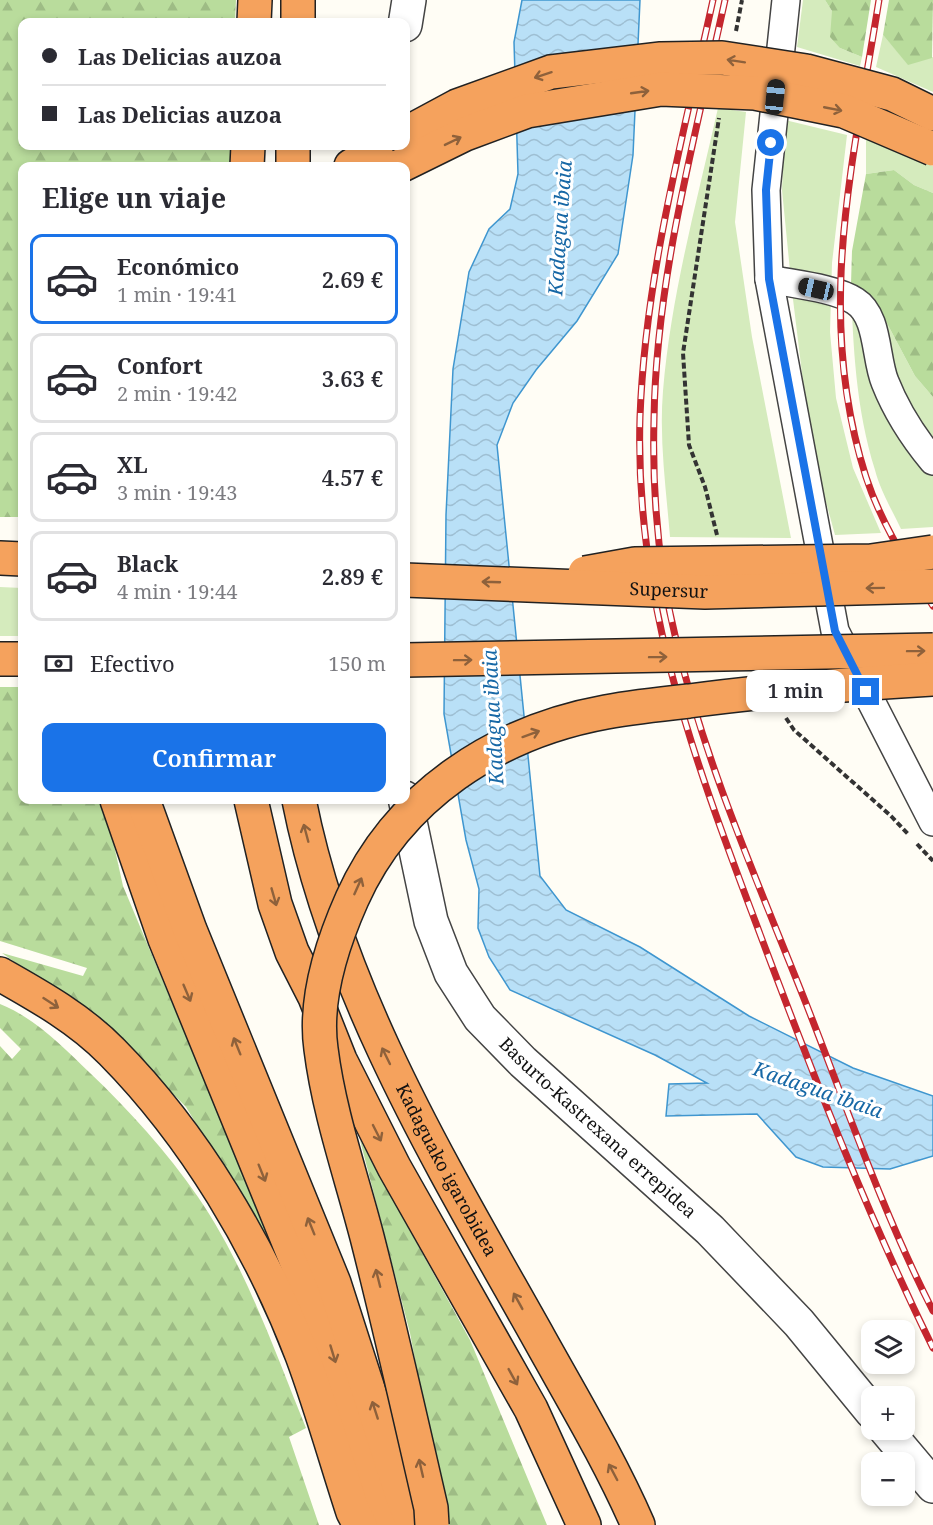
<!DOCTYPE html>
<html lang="es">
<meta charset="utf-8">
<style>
:root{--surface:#fff;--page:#f7f7f7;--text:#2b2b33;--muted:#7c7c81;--line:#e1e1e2;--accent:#1a73e8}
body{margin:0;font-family:"Noto Serif",serif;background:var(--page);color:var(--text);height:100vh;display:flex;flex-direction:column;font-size:22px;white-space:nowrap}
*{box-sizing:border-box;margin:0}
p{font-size:20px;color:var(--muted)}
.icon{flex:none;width:33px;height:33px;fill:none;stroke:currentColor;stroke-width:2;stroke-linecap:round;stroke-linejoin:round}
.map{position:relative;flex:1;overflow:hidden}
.sheet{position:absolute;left:18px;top:162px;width:392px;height:642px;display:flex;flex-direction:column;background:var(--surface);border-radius:12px;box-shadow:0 3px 9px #0003}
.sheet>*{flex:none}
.banner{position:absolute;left:18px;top:18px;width:392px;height:132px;border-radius:12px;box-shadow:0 3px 9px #0003;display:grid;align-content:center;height:132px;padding:0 24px;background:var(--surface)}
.controls{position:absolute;left:861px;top:1320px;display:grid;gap:12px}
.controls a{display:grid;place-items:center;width:54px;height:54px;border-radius:12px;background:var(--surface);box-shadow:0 3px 9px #0003;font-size:30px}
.end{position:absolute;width:27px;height:27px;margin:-14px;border:8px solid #1a73e8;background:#fff;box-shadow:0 0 0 3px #fff}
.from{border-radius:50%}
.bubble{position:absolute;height:42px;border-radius:12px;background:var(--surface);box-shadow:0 3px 9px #0003;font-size:20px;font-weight:600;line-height:42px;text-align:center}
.car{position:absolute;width:18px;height:36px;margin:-18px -9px;border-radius:8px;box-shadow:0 0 4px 2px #0007;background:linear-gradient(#222 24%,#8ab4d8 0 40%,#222 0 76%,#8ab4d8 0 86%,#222 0)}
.banner b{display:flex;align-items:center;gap:21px;height:57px;font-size:22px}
.banner b+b{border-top:2px solid var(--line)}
.banner i{width:15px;height:15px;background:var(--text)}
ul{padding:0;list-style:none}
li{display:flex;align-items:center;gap:18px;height:90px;margin:0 12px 9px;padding:0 12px;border:3px solid var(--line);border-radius:12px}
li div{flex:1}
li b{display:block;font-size:22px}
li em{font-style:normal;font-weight:600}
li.on{border-color:var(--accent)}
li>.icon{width:54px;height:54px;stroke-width:1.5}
h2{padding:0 24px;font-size:27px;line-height:72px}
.pay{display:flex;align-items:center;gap:15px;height:66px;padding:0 24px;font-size:22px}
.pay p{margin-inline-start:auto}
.action{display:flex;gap:12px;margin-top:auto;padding:12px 24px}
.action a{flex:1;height:69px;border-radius:12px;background:var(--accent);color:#fff;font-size:24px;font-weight:600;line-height:69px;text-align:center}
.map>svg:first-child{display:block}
</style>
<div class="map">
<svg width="933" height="1525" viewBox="0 0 933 1525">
<defs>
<pattern id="forest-firs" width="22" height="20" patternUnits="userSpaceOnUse" patternTransform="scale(1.5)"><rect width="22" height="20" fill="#b9dc9c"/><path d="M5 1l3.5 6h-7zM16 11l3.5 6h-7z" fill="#9ebc85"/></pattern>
<pattern id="water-waves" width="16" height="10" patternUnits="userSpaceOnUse" patternTransform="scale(1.5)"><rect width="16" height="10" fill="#b9e0f7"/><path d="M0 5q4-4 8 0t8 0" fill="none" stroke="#9ebfd3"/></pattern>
</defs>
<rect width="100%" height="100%" fill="#fffdf5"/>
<g fill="#d5ebbd">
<path d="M803,0h22l7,11 8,37 22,9 -2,9 -63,-19z"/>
<path d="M883,35l25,29 25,-7v35l-57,-25z"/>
<path d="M718,108l28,4 -11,110 17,115 39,201 -121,-1c-4,-49 -11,-98 -7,-146 8,-96 34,-190 55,-283z"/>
<path d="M785,120l62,15 -15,128 -2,69 6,66 17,70 28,65 -46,2 -24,-88 -19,-156 -10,-101z"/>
<path d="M866,139l67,27v27l-19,-8 -20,-15 -28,4z"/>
<path d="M851,284l22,13 42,79 18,21v130l-32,2c-9,-19 -21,-39 -26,-59 -19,-61 -22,-123 -24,-186z"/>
<path d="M0,587l22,1v48h-22z"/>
</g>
<g fill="url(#forest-firs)">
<path d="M0,0h236l-1,22h-213v124h209v20h-209v351h-22z"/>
<path d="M825,0h46l-9,57 -22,-9 -10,-11 2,-26z"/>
<path d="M889,0h44l-1,58 -24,7 -25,-30z"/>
<path d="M894,170l20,15 19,8v204l-18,-21 -42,-79 -22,-13 1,-33 14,-77z"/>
<path d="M0,687h22v113h82l19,86 159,379 -96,-158 -77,-78 -107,-76 81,23 4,-8 -87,-27z"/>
<path d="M0,1004c35,14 63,43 90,69 39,37 77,79 108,124 48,70 76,153 108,231l-17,9 30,88h-319v-479l12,13 9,-10 -21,-21z"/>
<path d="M360,1140l110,200 77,185h-101l-36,-192z"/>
</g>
<path fill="url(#water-waves)" stroke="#3f96cf" stroke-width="1.5" d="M522,0h118l-7,155 -15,99 -41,67 -41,49 -23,33 -16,42 43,431 26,34 74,37 109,69 104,52 80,28v60l-43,13 -67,-2 -27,-10 -39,-43 -91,2 3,-32 38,-1 -52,-28 -145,-65 -21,-33 -11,-29 1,-39 -13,-49 -22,-126 2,-199 7,-146 16,-97 20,-43 21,-20 8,-35 -4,-132z"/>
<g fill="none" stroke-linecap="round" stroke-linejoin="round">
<defs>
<g id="minor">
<path d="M786,0l-20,190 3,89 66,352 98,191"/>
<path d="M769,279c24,5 66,9 86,22 24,15 20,57 30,81 11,28 29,56 48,79"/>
</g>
<g id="tertiary">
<path d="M405,25l4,-25"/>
<path id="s1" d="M405,798l26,123 20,52 29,45 43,44 187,168 89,93 73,89"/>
<path d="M886,1430l47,56"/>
</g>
<g id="motorway">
<path d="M254,22l1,-22"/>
<path d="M298,22v-22"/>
<path d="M247,166l1,-20"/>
<path d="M293,166v-20"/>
<path d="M351,166l33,-20"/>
<path d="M0,558l22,1"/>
<path d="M0,659h22"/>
<path d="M117,800l48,139 164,402 49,161 3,23"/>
<path d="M143,800l47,130 144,353 69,215 11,27"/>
<path d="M251,800l24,104 17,48 23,45 25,63 54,107 137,242 53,116"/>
<path id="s2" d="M299,800c39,196 144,367 241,540 34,61 70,121 98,185"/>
<path d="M0,974c39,22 80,45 112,78 83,84 148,194 190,303 19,51 34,105 51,157l7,13"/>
</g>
</defs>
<use href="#minor" stroke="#444" stroke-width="30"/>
<use href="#tertiary" stroke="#444" stroke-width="36"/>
<use href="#motorway" stroke="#222" stroke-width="36"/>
<g stroke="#333" stroke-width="4" stroke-dasharray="6 3" stroke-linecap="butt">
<path d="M736,31l6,-31"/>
<path d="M717,535l-12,-48 -16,-42 -6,-92 36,-235"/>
<path d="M786,718l8,12 97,86 17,18"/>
<path d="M917,844l16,17"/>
</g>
<use href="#minor" stroke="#fff" stroke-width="27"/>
<use href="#tertiary" stroke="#fff" stroke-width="33"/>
<use href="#motorway" stroke="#f5a25d" stroke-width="33"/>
<defs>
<g id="rail">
<path d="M713,0c-30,137 -68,276 -73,417 -6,193 60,357 126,533 51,135 103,268 167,398"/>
<path d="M725,0c-30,138 -69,278 -71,419 -2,75 5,153 23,225 30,125 83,243 130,362 40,102 76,207 126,305"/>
<path d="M879,0c-26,163 -65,314 -13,477 15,46 42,88 67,129"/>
</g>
</defs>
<use href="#rail" stroke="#c4262e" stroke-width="7"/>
<use href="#rail" stroke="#fff" stroke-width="4.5" stroke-dasharray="14" stroke-linecap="butt"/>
<defs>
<g id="motorway-bridge">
<path d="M405,134l52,-28 94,-34 110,-13 61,-1 84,13 86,23 41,20"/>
<path d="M400,166l65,-32 62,-23 134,-22 94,4 89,18 89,38"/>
<path d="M585,573l50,-9 236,-3 62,-9"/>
<path id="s3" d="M405,580l300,12 228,-6"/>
<path d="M405,660l528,-10"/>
<path d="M432,1525l-1,-17c-21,-91 -41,-181 -64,-271 -16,-62 -38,-124 -46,-188 -7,-49 11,-105 31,-150 46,-103 144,-167 254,-187 27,-5 55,-8 83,-11 81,-11 162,-17 244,-22"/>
</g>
</defs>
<use href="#motorway-bridge" stroke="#222" stroke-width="36" stroke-linecap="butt"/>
<use href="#motorway-bridge" stroke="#f5a25d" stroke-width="33"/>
</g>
<defs><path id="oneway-shaft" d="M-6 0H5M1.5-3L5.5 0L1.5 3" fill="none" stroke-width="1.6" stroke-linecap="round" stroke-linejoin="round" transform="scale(1.5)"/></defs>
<g stroke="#8e613b">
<use href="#oneway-shaft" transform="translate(736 61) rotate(-171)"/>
<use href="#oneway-shaft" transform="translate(543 75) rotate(162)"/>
<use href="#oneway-shaft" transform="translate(640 92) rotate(-8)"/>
<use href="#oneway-shaft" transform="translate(833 109) rotate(11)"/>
<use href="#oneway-shaft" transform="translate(453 141) rotate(-26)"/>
<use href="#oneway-shaft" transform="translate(491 582) rotate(-178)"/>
<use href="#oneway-shaft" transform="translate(875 588) rotate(179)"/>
<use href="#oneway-shaft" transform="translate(916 651) rotate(-1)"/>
<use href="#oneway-shaft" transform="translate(658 657) rotate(-1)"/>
<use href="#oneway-shaft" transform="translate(463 660) rotate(-1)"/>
<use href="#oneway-shaft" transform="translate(531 734) rotate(-20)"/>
<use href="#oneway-shaft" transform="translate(306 833) rotate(-105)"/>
<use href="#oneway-shaft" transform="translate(358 886) rotate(-66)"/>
<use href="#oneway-shaft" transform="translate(274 897) rotate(74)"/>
<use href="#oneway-shaft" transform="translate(187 993) rotate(67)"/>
<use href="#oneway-shaft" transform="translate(51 1003) rotate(33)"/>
<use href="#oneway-shaft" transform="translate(237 1046) rotate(-112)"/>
<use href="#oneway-shaft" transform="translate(386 1056) rotate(-116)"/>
<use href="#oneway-shaft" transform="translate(377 1133) rotate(63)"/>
<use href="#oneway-shaft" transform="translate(262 1173) rotate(68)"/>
<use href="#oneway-shaft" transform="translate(311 1226) rotate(-112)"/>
<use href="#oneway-shaft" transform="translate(378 1278) rotate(-104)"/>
<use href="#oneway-shaft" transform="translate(518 1301) rotate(-119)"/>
<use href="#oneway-shaft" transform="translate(333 1354) rotate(73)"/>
<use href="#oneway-shaft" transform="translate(513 1377) rotate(61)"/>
<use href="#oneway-shaft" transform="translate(375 1410) rotate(-108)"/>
<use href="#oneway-shaft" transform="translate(421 1468) rotate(-103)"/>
<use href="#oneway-shaft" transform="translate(613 1472) rotate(-118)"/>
</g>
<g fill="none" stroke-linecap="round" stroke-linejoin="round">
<path stroke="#1a73e8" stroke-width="8" d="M771,143l-5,47 3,89 66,352 31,61"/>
</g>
<g text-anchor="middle" stroke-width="6" stroke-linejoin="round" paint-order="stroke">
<g font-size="18" fill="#111" stroke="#fff">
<text dy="6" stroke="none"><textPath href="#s3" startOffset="264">Supersur</textPath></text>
<text dy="6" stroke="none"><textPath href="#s1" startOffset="396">Basurto-Kastrexana errepidea</textPath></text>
<text dy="6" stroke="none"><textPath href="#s2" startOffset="400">Kadaguako igarobidea</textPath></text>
</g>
<g font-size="20" font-style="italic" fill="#1768a6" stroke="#fff">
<text transform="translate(560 228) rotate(-86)" y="7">Kadagua ibaia</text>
<text transform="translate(493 717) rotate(-93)" y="7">Kadagua ibaia</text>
<text transform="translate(818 1090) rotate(19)" y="7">Kadagua ibaia</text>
</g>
</g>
</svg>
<div class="controls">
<a><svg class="icon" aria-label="layers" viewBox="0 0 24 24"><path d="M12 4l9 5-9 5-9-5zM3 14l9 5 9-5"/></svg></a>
<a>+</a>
<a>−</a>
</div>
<i class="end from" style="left:771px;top:143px"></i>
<i class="end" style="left:866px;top:692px"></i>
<div class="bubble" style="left:746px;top:670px;width:99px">1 min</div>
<i class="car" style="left:775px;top:97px;rotate:6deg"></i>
<i class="car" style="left:816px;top:289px;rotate:283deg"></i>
<div class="banner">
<b><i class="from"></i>Las Delicias auzoa</b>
<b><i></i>Las Delicias auzoa</b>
</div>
<section class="sheet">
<h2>Elige un viaje</h2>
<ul>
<li class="on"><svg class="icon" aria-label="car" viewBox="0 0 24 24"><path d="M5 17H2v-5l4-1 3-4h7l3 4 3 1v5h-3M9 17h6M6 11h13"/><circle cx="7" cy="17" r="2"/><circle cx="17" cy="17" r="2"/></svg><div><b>Económico</b><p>1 min · 19:41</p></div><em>2.69 €</em></li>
<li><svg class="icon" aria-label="car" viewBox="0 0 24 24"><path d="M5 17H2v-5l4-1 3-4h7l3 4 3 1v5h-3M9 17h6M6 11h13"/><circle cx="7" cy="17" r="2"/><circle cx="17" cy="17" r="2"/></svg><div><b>Confort</b><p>2 min · 19:42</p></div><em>3.63 €</em></li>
<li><svg class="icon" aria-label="car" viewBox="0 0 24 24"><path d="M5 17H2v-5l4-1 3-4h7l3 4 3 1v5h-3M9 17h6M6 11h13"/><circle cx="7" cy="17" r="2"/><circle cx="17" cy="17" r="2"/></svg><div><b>XL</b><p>3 min · 19:43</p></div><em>4.57 €</em></li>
<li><svg class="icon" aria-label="car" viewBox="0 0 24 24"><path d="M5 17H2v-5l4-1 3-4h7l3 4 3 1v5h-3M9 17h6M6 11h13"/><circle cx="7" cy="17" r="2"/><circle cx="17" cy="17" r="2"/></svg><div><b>Black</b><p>4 min · 19:44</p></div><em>2.89 €</em></li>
</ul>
<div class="pay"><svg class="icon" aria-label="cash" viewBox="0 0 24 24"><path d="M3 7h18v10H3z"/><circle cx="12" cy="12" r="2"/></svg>Efectivo<p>150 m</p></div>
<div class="action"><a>Confirmar</a></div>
</section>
</div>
